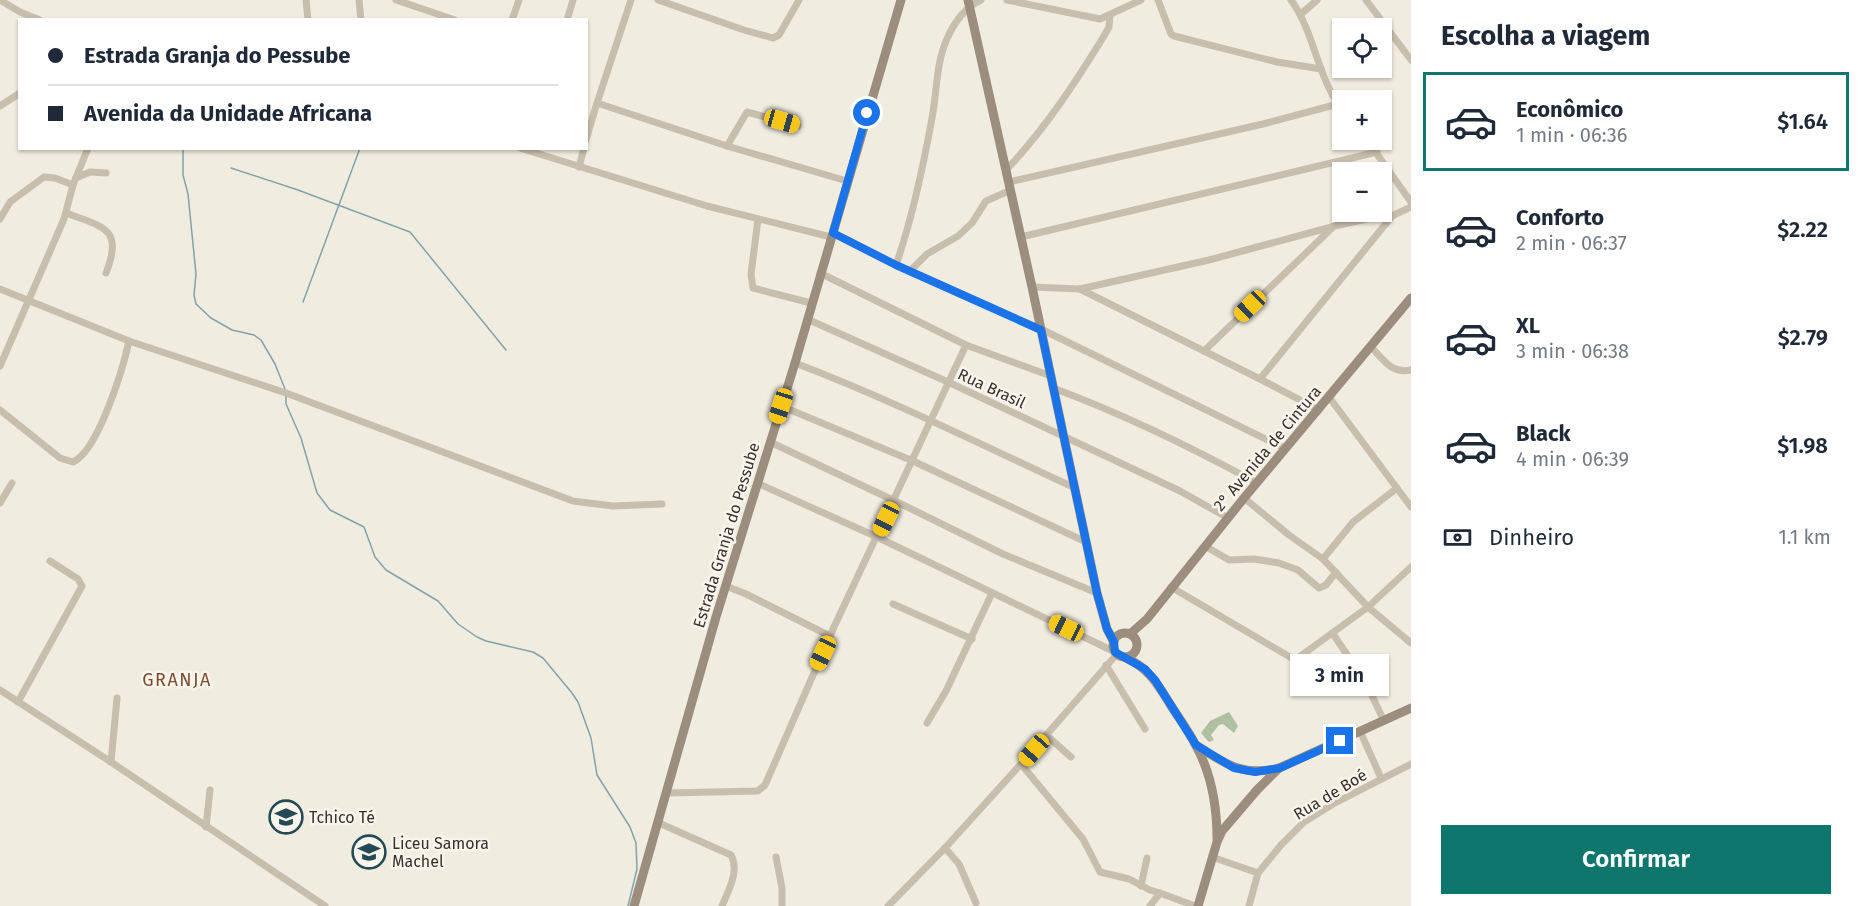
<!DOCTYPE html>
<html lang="pt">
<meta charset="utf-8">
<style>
:root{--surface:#fff;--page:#f6f6f7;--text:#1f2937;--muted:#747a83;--line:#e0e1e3;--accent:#0f766e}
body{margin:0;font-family:"Fira Sans",sans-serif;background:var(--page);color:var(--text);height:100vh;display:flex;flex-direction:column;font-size:22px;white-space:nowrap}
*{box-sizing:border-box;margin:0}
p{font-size:20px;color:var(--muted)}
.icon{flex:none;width:33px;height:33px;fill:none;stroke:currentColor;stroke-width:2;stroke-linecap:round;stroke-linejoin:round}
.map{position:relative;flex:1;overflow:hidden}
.drawer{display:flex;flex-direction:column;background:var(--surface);width:450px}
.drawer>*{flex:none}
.banner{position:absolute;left:18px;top:18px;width:570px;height:132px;border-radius:0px;box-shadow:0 2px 4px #0004;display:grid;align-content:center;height:132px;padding:0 30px;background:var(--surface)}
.controls{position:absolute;left:1332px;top:18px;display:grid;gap:12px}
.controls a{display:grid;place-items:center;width:60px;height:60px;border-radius:0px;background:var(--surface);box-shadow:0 2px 4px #0004;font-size:30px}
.end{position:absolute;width:27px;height:27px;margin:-14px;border:8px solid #1a73e8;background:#fff;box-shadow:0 0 0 3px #fff}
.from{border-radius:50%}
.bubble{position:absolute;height:42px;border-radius:0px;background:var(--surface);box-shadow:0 2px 4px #0004;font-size:20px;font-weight:600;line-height:42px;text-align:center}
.car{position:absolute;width:18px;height:36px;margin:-18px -9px;border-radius:8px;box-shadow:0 0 4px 2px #0007;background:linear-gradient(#f5c518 24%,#345 0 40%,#f5c518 0 76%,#345 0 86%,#f5c518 0)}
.banner b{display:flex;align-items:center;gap:21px;height:57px;font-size:22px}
.banner b+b{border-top:2px solid var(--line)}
.banner i{width:15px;height:15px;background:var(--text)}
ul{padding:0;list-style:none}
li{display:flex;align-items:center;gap:18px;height:99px;margin:0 12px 9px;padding:0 18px;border:3px solid transparent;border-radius:0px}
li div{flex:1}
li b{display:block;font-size:22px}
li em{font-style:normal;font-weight:600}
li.on{border-color:var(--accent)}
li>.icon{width:54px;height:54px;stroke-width:1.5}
h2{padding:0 30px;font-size:27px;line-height:72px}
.pay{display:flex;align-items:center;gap:15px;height:66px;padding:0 30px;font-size:22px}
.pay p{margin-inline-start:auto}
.cta{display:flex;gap:12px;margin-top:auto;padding:12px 30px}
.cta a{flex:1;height:69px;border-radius:0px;background:var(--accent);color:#fff;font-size:24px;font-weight:600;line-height:69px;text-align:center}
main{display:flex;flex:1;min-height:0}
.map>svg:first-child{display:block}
</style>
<main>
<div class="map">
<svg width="1411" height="906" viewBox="0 0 1411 906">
<rect width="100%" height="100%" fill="#f1ece0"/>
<path fill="#b0bfa1" d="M1229,712l9,14 -4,7 -11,-9 -4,1 -8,10 3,5 -5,2 -8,-9 9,-12z"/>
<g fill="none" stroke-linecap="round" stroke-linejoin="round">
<g stroke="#82a3ab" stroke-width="1.5">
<path d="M183,148v27l5,19 8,80 -2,21 2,9 15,14 21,12 22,5 7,5 14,24 10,25"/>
<path d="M231,168l67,22 112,42 96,118"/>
<path d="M303,302l57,-154"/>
<path d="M286,396v8l15,34 16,55 13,17 34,17 11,30 11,13 52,31 20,23 19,13 9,4 47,11 10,6 29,35 6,9 13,36 6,37 33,52 6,16 1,26 -9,37"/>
</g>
<g stroke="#c8bead" stroke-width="7">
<path d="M0,0l20,12 20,8"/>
<path d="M306,0l2,20"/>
<path d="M359,0l2,20"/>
<path d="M396,0l59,20"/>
<path d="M658,0l86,30 29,8 6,-3 20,-35"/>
<path d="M1007,0l93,19 41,-19"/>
<path d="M1158,0l13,34 3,2 103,26 44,7"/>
<path d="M1291,0c24,33 26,78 51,109"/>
<path d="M1366,0l45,60"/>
<path d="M1301,14l16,-14"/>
<path d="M512,20l7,-20"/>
<path d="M567,20l6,-20"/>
<path d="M597,103l34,-103"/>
<path d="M0,106l20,-13"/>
<path d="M586,140l11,-37 130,43 120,35"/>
<path d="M1367,140l44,62"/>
<path d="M727,146l20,-34 51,14"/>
<path d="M520,148l187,58 124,31"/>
<path d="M579,167l5,-19"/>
<path d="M1007,169c38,-40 68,-86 97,-133l5,-9 1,-12"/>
<path d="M76,178l14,-6 16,1"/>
<path d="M1009,182l254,-58 75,-20"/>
<path d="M66,213c37,14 58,15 40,60"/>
<path d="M0,219l10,-17 34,-25 11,1 18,7"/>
<path d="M758,219l-7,55 2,14 58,15"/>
<path d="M833,233l63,32 145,64 245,120"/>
<path d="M1021,237l356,-85"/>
<path d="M896,265c17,-49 27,-97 36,-147 5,-26 4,-53 14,-77 7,-17 18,-33 35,-41"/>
<path d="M910,271l17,-17 31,-18 14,-13 14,-22 25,-11"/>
<path d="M820,273l146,72 85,31"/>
<path d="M1032,287l48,2 129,-29 126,-34 36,-8 21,-2 19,-9"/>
<path d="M0,289l129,52 157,52 287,108 40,5 49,-2"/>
<path d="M1080,289l180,90 59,31"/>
<path d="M807,319l141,63 232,109 48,27"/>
<path d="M1371,347c13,13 20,27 40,23"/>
<path d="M1204,351l128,-123"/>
<path d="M795,363c95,36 187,82 280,125"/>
<path d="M0,366l64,-147 9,-34 15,-37"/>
<path d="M1260,379l132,-163"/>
<path d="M1053,388c70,26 138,59 204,95"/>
<path d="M1329,397l82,110"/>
<path d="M781,406l132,55 173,81"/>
<path d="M0,410l60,48 13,4c25,-11 50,-93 56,-121"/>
<path d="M770,442l125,59 108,53 94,39"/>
<path d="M757,483l120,54 238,115"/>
<path d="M1244,498l45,37 34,24 45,48 43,36"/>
<path d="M0,503l12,-20"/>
<path d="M1205,546l24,14 25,-1 25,4 19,7 21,18 7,-3 10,-13"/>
<path d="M1323,559l30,-37 44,-34"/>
<path d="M726,586l20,8 84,42"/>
<path d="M1171,587l124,73 73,-53 43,-40"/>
<path d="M893,604l79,35"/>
<path d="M1333,634l32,47 19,40"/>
<path d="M1106,665l39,64"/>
<path d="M0,690l111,72 214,144"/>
<path d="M18,702l64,-116 -4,-7 -28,-18"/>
<path d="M927,723l19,-32 46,-98"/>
<path d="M1360,731l21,47"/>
<path d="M1046,735l25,22"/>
<path d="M111,762l6,-64"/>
<path d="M1021,764l62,75 17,33 29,7 21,11 10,3"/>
<path d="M667,793l91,-2 7,-6 69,-158 132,-282"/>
<path d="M659,823l72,32c9,16 -3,36 -9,51"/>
<path d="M206,827l4,-37"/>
<path d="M945,848l14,16 17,39"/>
<path d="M776,857l6,31v18"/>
<path d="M1212,857l46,16"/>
<path d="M1141,886l6,-28"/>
<path d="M888,906l57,-58 76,-84 96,-110"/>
<path d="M1150,906l10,-13 35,13"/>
<path d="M1249,906l9,-33 23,-28 23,-23 29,-18 78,-40"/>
</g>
<g stroke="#9c8e7f" stroke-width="9">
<path d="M968,0l64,287 65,306 10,36 7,13"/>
<circle cx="1125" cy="645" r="12"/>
<path d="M1130,634l17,-15 97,-121 167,-200"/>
<path d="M1126,658c22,9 32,27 44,46 8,13 18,26 25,40 16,28 22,63 22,95"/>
<path d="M1196,745c29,19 47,32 83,23"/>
<path d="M634,906l82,-289 79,-254 106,-363"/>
<path d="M1198,906l19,-64 5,-11 35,-41 22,-22 132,-60"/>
</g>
</g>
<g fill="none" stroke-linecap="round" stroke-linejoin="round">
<path stroke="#1a73e8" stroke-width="8" d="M867,113l-34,120 63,32 145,65 56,263 10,36 7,13 1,10 30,17 10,11 41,65 38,23 21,4 25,-4 60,-27"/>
</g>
<defs>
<symbol id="school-ring" viewBox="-11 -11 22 22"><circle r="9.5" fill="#f9f5ec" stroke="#244a55" stroke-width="1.5"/><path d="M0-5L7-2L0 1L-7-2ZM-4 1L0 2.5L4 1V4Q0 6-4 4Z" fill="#244a55"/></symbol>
</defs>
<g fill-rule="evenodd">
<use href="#school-ring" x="267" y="798" width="38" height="38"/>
<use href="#school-ring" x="350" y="833" width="38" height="38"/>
</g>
<g text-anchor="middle" stroke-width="5" stroke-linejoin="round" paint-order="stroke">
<g font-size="16" fill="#37312b" stroke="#f9f5ec">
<text transform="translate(992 388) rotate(25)" y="6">Rua Brasil</text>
<text transform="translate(1267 448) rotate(-50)" y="6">2° Avenida de Cintura</text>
<text transform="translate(726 535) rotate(-73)" y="6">Estrada Granja do Pessube</text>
<text transform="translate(1330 794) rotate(-31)" y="6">Rua de Boé</text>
</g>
<g font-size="16" fill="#37312b" stroke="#f9f5ec" text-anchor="start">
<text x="309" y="823">Tchico Té</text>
<text x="392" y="849">Liceu Samora<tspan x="392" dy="18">Machel</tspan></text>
</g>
<g font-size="18" letter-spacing="1.5" fill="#7e4c2c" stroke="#f9f5ec">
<text x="177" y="686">GRANJA</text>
</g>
</g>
</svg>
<div class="controls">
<a><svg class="icon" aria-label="locate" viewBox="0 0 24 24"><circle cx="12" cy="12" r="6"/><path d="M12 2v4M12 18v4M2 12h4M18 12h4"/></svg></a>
<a>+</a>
<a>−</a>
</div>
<i class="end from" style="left:867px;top:113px"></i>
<i class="end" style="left:1340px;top:741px"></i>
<div class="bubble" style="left:1290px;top:654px;width:99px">3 min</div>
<i class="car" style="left:782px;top:121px;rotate:106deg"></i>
<i class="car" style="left:1250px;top:306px;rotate:226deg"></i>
<i class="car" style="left:781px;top:406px;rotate:198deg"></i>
<i class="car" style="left:886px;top:519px;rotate:206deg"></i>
<i class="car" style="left:1066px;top:628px;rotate:295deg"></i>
<i class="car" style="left:823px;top:653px;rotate:205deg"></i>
<i class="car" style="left:1034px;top:750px;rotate:221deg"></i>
<div class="banner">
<b><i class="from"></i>Estrada Granja do Pessube</b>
<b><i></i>Avenida da Unidade Africana</b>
</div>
</div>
<section class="drawer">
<h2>Escolha a viagem</h2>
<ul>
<li class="on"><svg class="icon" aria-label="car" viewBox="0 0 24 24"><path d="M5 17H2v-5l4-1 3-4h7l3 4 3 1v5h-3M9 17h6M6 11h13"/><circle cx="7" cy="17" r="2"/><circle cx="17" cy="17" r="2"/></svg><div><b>Econômico</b><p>1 min · 06:36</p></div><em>$1.64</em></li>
<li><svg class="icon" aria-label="car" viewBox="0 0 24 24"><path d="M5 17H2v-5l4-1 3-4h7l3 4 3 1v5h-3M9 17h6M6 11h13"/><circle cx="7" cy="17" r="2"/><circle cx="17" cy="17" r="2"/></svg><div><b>Conforto</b><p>2 min · 06:37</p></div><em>$2.22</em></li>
<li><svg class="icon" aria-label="car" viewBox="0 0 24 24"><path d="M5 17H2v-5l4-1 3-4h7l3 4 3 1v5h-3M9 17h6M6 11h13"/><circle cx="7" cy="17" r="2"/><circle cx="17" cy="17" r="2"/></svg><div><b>XL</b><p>3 min · 06:38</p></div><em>$2.79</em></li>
<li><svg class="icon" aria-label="car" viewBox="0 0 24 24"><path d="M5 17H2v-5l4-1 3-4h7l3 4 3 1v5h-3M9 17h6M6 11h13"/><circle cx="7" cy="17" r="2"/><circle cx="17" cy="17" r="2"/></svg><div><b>Black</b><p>4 min · 06:39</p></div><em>$1.98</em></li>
</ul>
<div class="pay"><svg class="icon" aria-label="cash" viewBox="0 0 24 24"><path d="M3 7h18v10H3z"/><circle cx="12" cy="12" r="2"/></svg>Dinheiro<p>1.1 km</p></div>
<div class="cta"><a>Confirmar</a></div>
</section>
</main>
